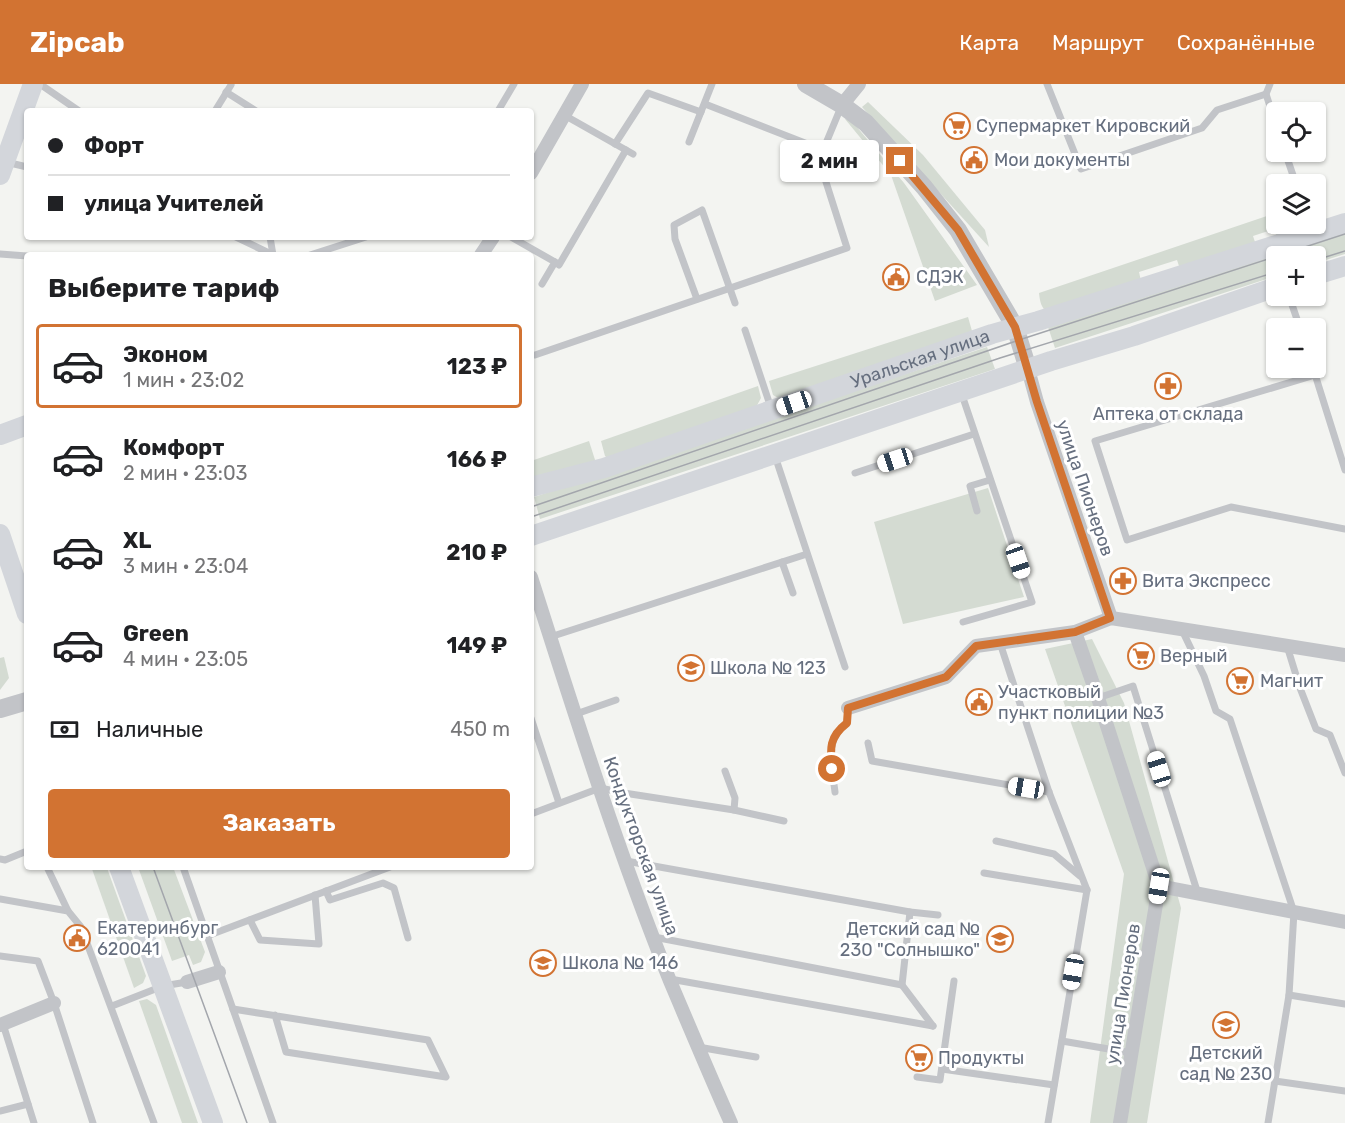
<!DOCTYPE html>
<html lang="ru">
<meta charset="utf-8">
<style>
:root{--surface:#fff;--page:#f6f6f6;--text:#202124;--muted:#757577;--line:#e0e0e0;--accent:#d27332}
body{margin:0;font-family:Rubik,sans-serif;background:var(--page);color:var(--text);height:100vh;display:flex;flex-direction:column;font-size:22px;white-space:nowrap}
*{box-sizing:border-box;margin:0}
p{font-size:20px;color:var(--muted)}
.icon{flex:none;width:33px;height:33px;fill:none;stroke:currentColor;stroke-width:2;stroke-linecap:round;stroke-linejoin:round}
.map{position:relative;flex:1;overflow:hidden}
.sheet{position:absolute;left:24px;top:168px;width:510px;height:618px;display:flex;flex-direction:column;background:var(--surface);border-radius:6px;box-shadow:0 2px 4px #0004}
.sheet>*{flex:none}
.top-card{position:absolute;left:24px;top:24px;width:510px;height:132px;border-radius:6px;box-shadow:0 2px 4px #0004;display:grid;align-content:center;height:132px;padding:0 24px;background:var(--surface)}
.controls{position:absolute;left:1266px;top:18px;display:grid;gap:12px}
.controls a{display:grid;place-items:center;width:60px;height:60px;border-radius:6px;background:var(--surface);box-shadow:0 2px 4px #0004;font-size:30px}
.end{position:absolute;width:27px;height:27px;margin:-14px;border:8px solid #d27332;background:#fff;box-shadow:0 0 0 3px #fff}
.from{border-radius:50%}
.bubble{position:absolute;height:42px;border-radius:6px;background:var(--surface);box-shadow:0 2px 4px #0004;font-size:20px;font-weight:700;line-height:42px;text-align:center}
.car{position:absolute;width:18px;height:36px;margin:-18px -9px;border-radius:8px;box-shadow:0 0 4px 2px #0007;background:linear-gradient(#fff 24%,#345 0 40%,#fff 0 76%,#345 0 86%,#fff 0)}
.top-card b{display:flex;align-items:center;gap:21px;height:57px;font-size:22px}
.top-card b+b{border-top:2px solid var(--line)}
.top-card i{width:15px;height:15px;background:var(--text)}
ul{padding:0;list-style:none}
li{display:flex;align-items:center;gap:18px;height:84px;margin:0 12px 9px;padding:0 12px;border:3px solid transparent;border-radius:6px}
li div{flex:1}
li b{display:block;font-size:22px}
li em{font-style:normal;font-weight:700}
li.selected{border-color:var(--accent)}
li>.icon{width:54px;height:54px;stroke-width:1.5}
h2{padding:0 24px;font-size:27px;line-height:72px}
.pay{display:flex;align-items:center;gap:15px;height:66px;padding:0 24px;font-size:22px}
.pay p{margin-inline-start:auto}
.cta{display:flex;gap:12px;margin-top:auto;padding:12px 24px}
.cta a{flex:1;height:69px;border-radius:6px;background:var(--accent);color:#fff;font-size:24px;font-weight:700;line-height:69px;text-align:center}
header{display:flex;align-items:center;gap:36px;box-sizing:border-box;height:84px;padding:0 30px;background:var(--accent);color:#fff}
header strong{font-size:28px}
nav{display:flex;gap:33px;margin-inline-start:auto;font-size:21px}
.map>svg:first-child{display:block}
</style>
<header>
<strong>Zipcab</strong>
<nav><a>Карта</a><a>Маршрут</a><a>Сохранённые</a></nav>
</header>
<div class="map">
<svg width="1345" height="1039" viewBox="0 0 1345 1039">
<rect width="100%" height="100%" fill="#f3f4f1"/>
<g fill="#d4dbd2">
<path d="M868,18l55,53 62,75 4,17 -127,-140z"/>
<path d="M845,35l6,1 53,63 73,102 -42,16 -44,-126z"/>
<path d="M1276,129v11h26l-2,4 -22,11 -4,-10 -21,7 3,9 -76,24 -3,-9 -38,12 2,9 -92,33c-8,-6 -9,-12 -10,-21z"/>
<path d="M1345,148v22l-29,9v-7h-40v20l-221,72 -7,-21z"/>
<path d="M968,233l4,14 -192,68 -7,-4 -4,-14z"/>
<path d="M987,263l8,22 -455,150 -6,-22z"/>
<path d="M758,302l3,12 -6,11 -146,50 -4,-3 -4,-15z"/>
<path d="M589,357l7,22 -65,22v-24z"/>
<path d="M988,404l36,109 -121,27 -29,-102z"/>
<path d="M1092,555l32,64 57,205 -34,215h-57l34,-249 -79,-225z"/>
<path d="M4,573l5,21 -9,12v-32z"/>
<path d="M93,783l14,1 39,108 -3,7 -9,5 -42,-119z"/>
<path d="M138,783h35l32,85 -4,10 -8,3 -4,-10 -17,6z"/>
<path d="M147,915l9,6 42,118h-16l-43,-122z"/>
</g>
<g fill="none" stroke-linecap="round" stroke-linejoin="round">
<g stroke="#c2c4c8" stroke-width="7">
<path d="M40,0l39,27"/>
<path d="M1047,0l34,85 121,-41 15,-18 49,-16"/>
<path d="M1270,0l-4,10 10,31"/>
<path d="M226,8l30,19"/>
<path d="M705,20l118,46"/>
<path d="M215,27l16,-26"/>
<path d="M498,27l16,-27"/>
<path d="M564,31l69,39"/>
<path d="M689,58l23,-58"/>
<path d="M615,60l33,-51 53,19"/>
<path d="M1285,68l11,32"/>
<path d="M6,78l21,5"/>
<path d="M236,153l37,18"/>
<path d="M270,153l3,18"/>
<path d="M511,153l44,25 -13,22"/>
<path d="M0,170l27,2"/>
<path d="M310,171l56,-18"/>
<path d="M555,178l4,3 67,-115"/>
<path d="M1289,212l11,32"/>
<path d="M697,215l-22,-60 -1,-14 28,-15 33,93"/>
<path d="M745,246l26,78"/>
<path d="M535,271l312,-107 -28,-88 22,-53"/>
<path d="M1313,284l32,102"/>
<path d="M1315,291l-220,66 32,99 104,-33 114,22"/>
<path d="M961,308l71,210 -69,20"/>
<path d="M775,372l70,211"/>
<path d="M855,389l119,-39"/>
<path d="M977,427l-7,-25 20,-6"/>
<path d="M782,478l11,31"/>
<path d="M1182,546l22,46 12,35 14,8 64,193 -5,83 -21,128"/>
<path d="M550,553l257,-83"/>
<path d="M1000,559l49,149 38,98"/>
<path d="M1287,562l13,42 16,41 14,6 15,38"/>
<path d="M1098,614l35,-12 65,208"/>
<path d="M576,630l40,-14"/>
<path d="M531,634l28,85"/>
<path d="M868,659l4,18 177,31"/>
<path d="M725,687l10,27 -1,12"/>
<path d="M835,708c-3,-26 -12,-51 12,-69l1,-15"/>
<path d="M531,730l69,-26 24,5 110,17 50,11"/>
<path d="M996,757l58,13 26,22"/>
<path d="M0,775l5,1 22,-9"/>
<path d="M626,777l284,51 28,3"/>
<path d="M47,783l21,44"/>
<path d="M183,783l90,256"/>
<path d="M984,789l103,17 -39,233"/>
<path d="M326,807l4,9 53,-17 11,5 14,50"/>
<path d="M0,815l68,12 13,16 73,196"/>
<path d="M250,836l10,20 59,4 -4,-49"/>
<path d="M207,852l183,-69"/>
<path d="M654,853l248,48 8,-73"/>
<path d="M0,872l38,5 16,42 39,120"/>
<path d="M670,895l263,47"/>
<path d="M902,901l31,41"/>
<path d="M1289,911l56,9"/>
<path d="M112,922l51,-20 24,-4"/>
<path d="M233,925l195,31 18,37 -160,-25 -11,-37"/>
<path d="M3,940l31,99"/>
<path d="M1062,957l70,12"/>
<path d="M698,963l58,10"/>
<path d="M942,985l112,16"/>
<path d="M917,993l23,3 14,-99"/>
<path d="M1275,997l70,10"/>
<path d="M0,1027l28,-7"/>
</g>
<g stroke="#c2c4c8" stroke-width="14">
<path d="M842,21l17,-21"/>
<path d="M531,89l51,-89"/>
<path d="M481,171l12,-18"/>
<path d="M1028,285l9,33 74,216"/>
<path d="M531,493c43,135 86,272 139,404 20,47 40,95 61,142"/>
<path d="M1075,548l23,66 61,188 -39,237"/>
<path d="M848,624l98,-31 30,-31 99,-14 36,-14 234,37"/>
<path d="M1159,802l186,36"/>
<path d="M187,898l32,-10"/>
<path d="M0,941l54,-22"/>
</g>
<g stroke="#c2c4c8" stroke-width="18">
<path d="M806,0l36,21 24,18 58,64 34,43 57,97 13,42"/>
<path d="M0,625l27,-8"/>
</g>
<g stroke="#d3d6db" stroke-width="20">
<path d="M0,91l33,-91"/>
<path d="M1316,191l29,-9"/>
<path d="M0,351l27,-10"/>
<path id="s1" d="M531,403l73,-19 388,-134 46,-13 307,-98"/>
<path d="M0,450l27,80"/>
<path d="M531,452l520,-175 83,-25 142,-49"/>
<path d="M119,783l94,256"/>
</g>
<g stroke="#a3a6ac" stroke-width="1.5">
<path d="M1316,176l29,-9"/>
<path d="M531,423l488,-167 326,-106"/>
<path d="M531,433l469,-159 276,-86"/>
<path d="M153,783l94,256"/>
</g>
</g>
<g fill="none" stroke-linecap="round" stroke-linejoin="round">
<path stroke="#d27332" stroke-width="8" d="M832,685c-2,-21 -3,-32 15,-46l1,-15 98,-31 30,-31 99,-14 35,-14 -73,-216 -22,-75 -57,-97 -58,-69"/>
</g>
<defs>
<symbol id="supermarket-ring" viewBox="-11 -11 22 22"><circle r="9.5" fill="#fff" stroke="#d27332" stroke-width="1.5"/><path d="M-6-5.5h2.5l.6 2H6L4.5 2H-2.5L-4.4-4H-6ZM-1.5 3.2a1.3 1.3 0 1 0 .1 0ZM3 3.2a1.3 1.3 0 1 0 .1 0Z" fill="#d27332"/></symbol>
<symbol id="civic-ring" viewBox="-11 -11 22 22"><circle r="9.5" fill="#fff" stroke="#d27332" stroke-width="1.5"/><path d="M-.6-6.5H3V-4.5H.6V-3L4-1V1h2V6H-6V1h2V-1L-.6-3ZM-1.2 2.5V6h2.4V2.5Z" fill="#d27332"/></symbol>
<symbol id="pharmacy-ring" viewBox="-11 -11 22 22"><circle r="9.5" fill="#fff" stroke="#d27332" stroke-width="1.5"/><path d="M-2-6h4v4h4v4h-4v4h-4v-4h-4v-4h4Z" fill="#d27332"/></symbol>
<symbol id="school-ring" viewBox="-11 -11 22 22"><circle r="9.5" fill="#fff" stroke="#d27332" stroke-width="1.5"/><path d="M0-5L7-2L0 1L-7-2ZM-4 1L0 2.5L4 1V4Q0 6-4 4Z" fill="#d27332"/></symbol>
</defs>
<g fill-rule="evenodd">
<use href="#supermarket-ring" x="942" y="27" width="30" height="30"/>
<use href="#civic-ring" x="959" y="61" width="30" height="30"/>
<use href="#civic-ring" x="881" y="178" width="30" height="30"/>
<use href="#pharmacy-ring" x="1153" y="287" width="30" height="30"/>
<use href="#pharmacy-ring" x="1108" y="482" width="30" height="30"/>
<use href="#supermarket-ring" x="1126" y="557" width="30" height="30"/>
<use href="#school-ring" x="676" y="569" width="30" height="30"/>
<use href="#supermarket-ring" x="1225" y="582" width="30" height="30"/>
<use href="#civic-ring" x="964" y="603" width="30" height="30"/>
<use href="#civic-ring" x="62" y="839" width="30" height="30"/>
<use href="#school-ring" x="985" y="840" width="30" height="30"/>
<use href="#school-ring" x="528" y="864" width="30" height="30"/>
<use href="#school-ring" x="1211" y="926" width="30" height="30"/>
<use href="#supermarket-ring" x="904" y="959" width="30" height="30"/>
</g>
<g text-anchor="middle" stroke-width="6" stroke-linejoin="round" paint-order="stroke">
<g font-size="18" fill="#666f7f" stroke="#fff" text-anchor="start">
<text x="976" y="48">Супермаркет Кировский</text>
<text x="994" y="82">Мои документы</text>
<text x="916" y="199">СДЭК</text>
<text x="1168" y="336" text-anchor="middle">Аптека от склада</text>
<text x="1142" y="503">Вита Экспресс</text>
<text x="1160" y="578">Верный</text>
<text x="710" y="590">Школа № 123</text>
<text x="1260" y="603">Магнит</text>
<text x="998" y="614">Участковый<tspan x="998" dy="21">пункт полиции №3</tspan></text>
<text x="97" y="850">Екатеринбург<tspan x="97" dy="21">620041</tspan></text>
<text x="980" y="851" text-anchor="end">Детский сад №<tspan x="980" dy="21">230 "Солнышко"</tspan></text>
<text x="562" y="885">Школа № 146</text>
<text x="1226" y="975" text-anchor="middle">Детский<tspan x="1226" dy="21">сад № 230</tspan></text>
<text x="938" y="980">Продукты</text>
</g>
<g font-size="18" fill="#666f7f" stroke="#fff">
<text dy="6" stroke="none"><textPath href="#s1" startOffset="410">Уральская улица</textPath></text>
<text transform="translate(1085 404) rotate(71)" y="6">улица Пионеров</text>
<text transform="translate(641 762) rotate(70)" y="6">Кондукторская улица</text>
<text transform="translate(1123 910) rotate(-81)" y="6">улица Пионеров</text>
</g>
</g>
</svg>
<div class="controls">
<a><svg class="icon" aria-label="locate" viewBox="0 0 24 24"><circle cx="12" cy="12" r="6"/><path d="M12 2v4M12 18v4M2 12h4M18 12h4"/></svg></a>
<a><svg class="icon" aria-label="layers" viewBox="0 0 24 24"><path d="M12 4l9 5-9 5-9-5zM3 14l9 5 9-5"/></svg></a>
<a>+</a>
<a>−</a>
</div>
<i class="end from" style="left:832px;top:685px"></i>
<i class="end" style="left:900px;top:77px"></i>
<div class="bubble" style="left:780px;top:56px;width:99px">2 мин</div>
<i class="car" style="left:794px;top:319px;rotate:251deg"></i>
<i class="car" style="left:895px;top:376px;rotate:252deg"></i>
<i class="car" style="left:1018px;top:477px;rotate:161deg"></i>
<i class="car" style="left:1159px;top:685px;rotate:343deg"></i>
<i class="car" style="left:1026px;top:704px;rotate:280deg"></i>
<i class="car" style="left:1159px;top:802px;rotate:189deg"></i>
<i class="car" style="left:1073px;top:888px;rotate:190deg"></i>
<div class="top-card">
<b><i class="from"></i>Форт</b>
<b><i></i>улица Учителей</b>
</div>
<section class="sheet">
<h2>Выберите тариф</h2>
<ul>
<li class="selected"><svg class="icon" aria-label="car" viewBox="0 0 24 24"><path d="M5 17H2v-5l4-1 3-4h7l3 4 3 1v5h-3M9 17h6M6 11h13"/><circle cx="7" cy="17" r="2"/><circle cx="17" cy="17" r="2"/></svg><div><b>Эконом</b><p>1 мин · 23:02</p></div><em>123 ₽</em></li>
<li><svg class="icon" aria-label="car" viewBox="0 0 24 24"><path d="M5 17H2v-5l4-1 3-4h7l3 4 3 1v5h-3M9 17h6M6 11h13"/><circle cx="7" cy="17" r="2"/><circle cx="17" cy="17" r="2"/></svg><div><b>Комфорт</b><p>2 мин · 23:03</p></div><em>166 ₽</em></li>
<li><svg class="icon" aria-label="car" viewBox="0 0 24 24"><path d="M5 17H2v-5l4-1 3-4h7l3 4 3 1v5h-3M9 17h6M6 11h13"/><circle cx="7" cy="17" r="2"/><circle cx="17" cy="17" r="2"/></svg><div><b>XL</b><p>3 мин · 23:04</p></div><em>210 ₽</em></li>
<li><svg class="icon" aria-label="car" viewBox="0 0 24 24"><path d="M5 17H2v-5l4-1 3-4h7l3 4 3 1v5h-3M9 17h6M6 11h13"/><circle cx="7" cy="17" r="2"/><circle cx="17" cy="17" r="2"/></svg><div><b>Green</b><p>4 мин · 23:05</p></div><em>149 ₽</em></li>
</ul>
<div class="pay"><svg class="icon" aria-label="cash" viewBox="0 0 24 24"><path d="M3 7h18v10H3z"/><circle cx="12" cy="12" r="2"/></svg>Наличные<p>450 m</p></div>
<div class="cta"><a>Заказать</a></div>
</section>
</div>
